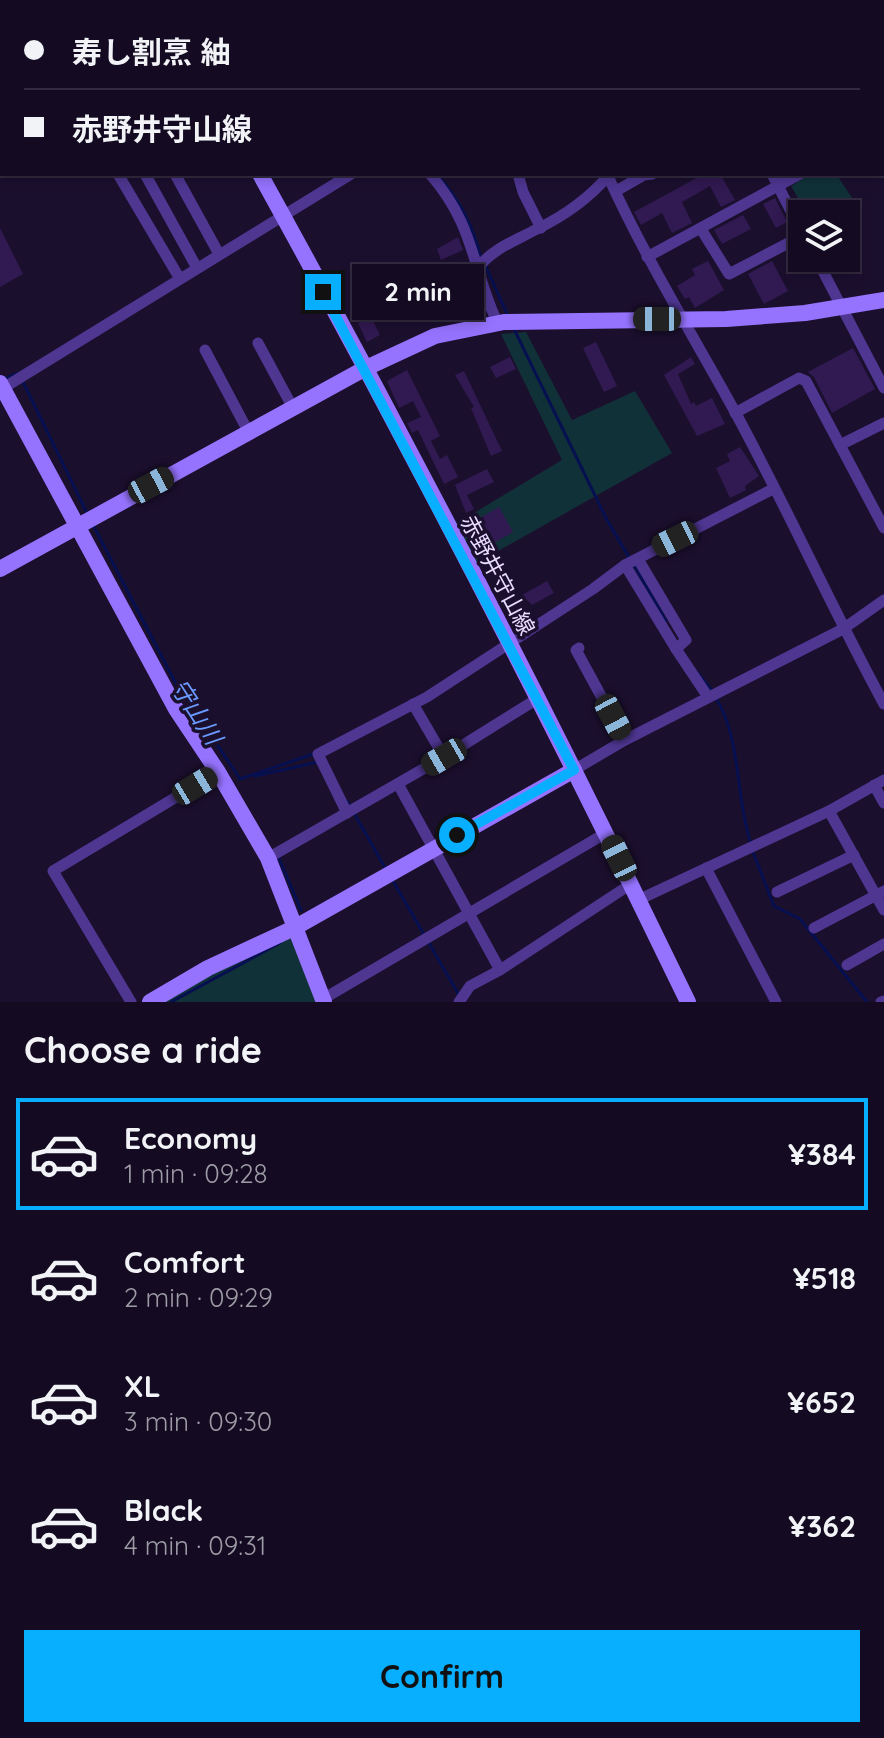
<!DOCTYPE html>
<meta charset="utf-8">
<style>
:root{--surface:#140b22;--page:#1d142a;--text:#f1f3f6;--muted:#9d9ba5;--line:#332b40;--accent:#08afff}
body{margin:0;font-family:Quicksand,"Noto Sans JP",sans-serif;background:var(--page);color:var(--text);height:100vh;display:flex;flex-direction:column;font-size:30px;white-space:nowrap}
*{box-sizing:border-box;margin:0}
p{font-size:26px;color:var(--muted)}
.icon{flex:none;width:44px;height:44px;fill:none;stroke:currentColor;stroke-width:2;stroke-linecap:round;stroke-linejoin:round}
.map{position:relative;height:1002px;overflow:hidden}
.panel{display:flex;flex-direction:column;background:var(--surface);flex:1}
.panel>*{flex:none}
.guide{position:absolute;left:0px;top:0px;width:884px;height:176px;box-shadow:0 4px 12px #0003,0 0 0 2px var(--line);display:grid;align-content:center;height:176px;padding:0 24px;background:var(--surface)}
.controls{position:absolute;left:788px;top:200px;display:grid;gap:16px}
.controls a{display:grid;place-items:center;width:72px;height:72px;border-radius:0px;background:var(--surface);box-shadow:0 4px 12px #0003,0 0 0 2px var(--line);font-size:40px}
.end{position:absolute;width:36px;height:36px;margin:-18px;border:10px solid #08afff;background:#111;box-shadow:0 0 0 4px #111}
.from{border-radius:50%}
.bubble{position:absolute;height:56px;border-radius:0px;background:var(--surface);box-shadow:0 4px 12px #0003,0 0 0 2px var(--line);font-size:26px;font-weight:700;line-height:56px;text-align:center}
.car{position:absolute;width:24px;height:48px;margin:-24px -12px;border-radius:10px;box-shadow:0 0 6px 2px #0007;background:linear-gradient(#222 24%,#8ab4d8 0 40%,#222 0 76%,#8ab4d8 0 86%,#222 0)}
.guide b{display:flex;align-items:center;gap:28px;height:76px;font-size:30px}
.guide b+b{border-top:2px solid var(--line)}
.guide i{width:20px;height:20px;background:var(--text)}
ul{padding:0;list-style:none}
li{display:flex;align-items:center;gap:24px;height:112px;margin:0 16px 12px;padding:0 8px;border:4px solid transparent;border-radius:0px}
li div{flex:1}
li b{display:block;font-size:30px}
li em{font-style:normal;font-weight:700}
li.active{border-color:var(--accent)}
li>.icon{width:72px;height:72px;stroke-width:1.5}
h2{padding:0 24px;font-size:36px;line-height:96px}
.button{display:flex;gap:16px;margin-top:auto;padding:16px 24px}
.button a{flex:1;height:92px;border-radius:0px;background:var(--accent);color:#111;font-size:32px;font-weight:700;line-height:92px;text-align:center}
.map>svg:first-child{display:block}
</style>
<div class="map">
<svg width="884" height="1002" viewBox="0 0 884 1002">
<rect width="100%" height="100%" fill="#1b0f2e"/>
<g fill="#113139">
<path d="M810,174h26l25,37 -15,11v-8h-39l-16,-28z"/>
<path d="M526,332l46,88 63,-29 37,62 -197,111 -21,-39 108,-65 -61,-126z"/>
<path d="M294,928l30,74h-174z"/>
</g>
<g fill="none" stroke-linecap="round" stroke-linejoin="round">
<g stroke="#061051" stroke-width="3">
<path d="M331,0l1,2"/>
<path d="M437,174c22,26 36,51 44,84"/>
<path d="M485,265l23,51"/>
<path d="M513,327l94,193 23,39"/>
<path d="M4,379l14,-6"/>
<path d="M22,380l65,133"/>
<path d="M92,523l82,157 66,99 76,-26"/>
<path d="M634,565l32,56"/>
<path d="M697,672l15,19"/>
<path d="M716,698c26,43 19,99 35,146"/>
<path d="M255,776l63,-14"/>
<path d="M347,801l40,70"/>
<path d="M753,852l21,54 26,13 67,83"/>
<path d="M278,856l23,54"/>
<path d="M393,881l66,114"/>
<path d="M171,1002l109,-59"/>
</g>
</g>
<g fill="#311951">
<path d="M704,174h16l15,26 -14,7 -11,-21 -28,16 10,21 -20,10 -10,-20 -21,12 -7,-13z"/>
<path d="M775,198l12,24 -11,6 -13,-24z"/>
<path d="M743,215l8,14 -29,15 -8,-14z"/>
<path d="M0,228l23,46 -23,13z"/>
<path d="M458,237l5,13 -22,10 -4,-11z"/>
<path d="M708,261l16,29 -29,18 -6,-11 -4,2 -8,-13 18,-11 -3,-6z"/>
<path d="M772,261l16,30 -24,13 -16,-30z"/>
<path d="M464,270l10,23 -27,12 -6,-16 13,-5 -4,-8z"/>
<path d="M371,317l9,18 -13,7 -9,-19z"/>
<path d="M596,342l21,44 -13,6 -21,-44z"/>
<path d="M853,348l22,41 -43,24 -18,-36 -6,-5z"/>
<path d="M510,357l6,12 -20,9 -6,-11z"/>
<path d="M691,357l4,7 -17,10 13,30 3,-2 2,4 16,-8 13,26 -28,12 -33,-61z"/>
<path d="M407,370l33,66 -9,5 9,18 7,-4 11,22 -14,7 -26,-54 -6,3 -5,-10 14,-6 -8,-16 -14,7 -12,-27z"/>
<path d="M464,371l38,80 -11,5 -20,-48 3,-1 -19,-32z"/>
<path d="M740,447l19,29 -14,10 1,4 -16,8 -14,-30 14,-7 -3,-7z"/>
<path d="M487,469l7,13 -27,13 7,14 -8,4 -11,-28z"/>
<path d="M499,507l14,25 -23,13 -14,-25z"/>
<path d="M547,581l7,12 -22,12 -10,-10z"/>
</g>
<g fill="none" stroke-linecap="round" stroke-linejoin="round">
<g stroke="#4e3691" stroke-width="11">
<path d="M105,0l1,2"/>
<path d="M323,0l2,2"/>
<path d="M525,0l1,2"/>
<path d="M602,0l1,2"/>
<path d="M688,0l1,2"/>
<path d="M865,0l1,2"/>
<path d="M57,2l3,-2"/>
<path d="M294,2l3,-2"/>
<path d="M0,9l2,4"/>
<path d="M0,31l2,-1"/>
<path d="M882,33l2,4"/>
<path d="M118,174l62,105"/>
<path d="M145,174l52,94"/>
<path d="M175,174l44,80"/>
<path d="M430,174c45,52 41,91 67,148"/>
<path d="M518,174l5,18 18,36"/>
<path d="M607,174c37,82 84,158 127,236 53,97 97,197 150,294"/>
<path d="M772,174l30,59"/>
<path d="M616,191l28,-16 8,-1"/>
<path d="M701,229l28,45 73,-38"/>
<path d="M647,257l153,-83"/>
<path d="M816,258l68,130"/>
<path d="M479,266c17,-19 36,-25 58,-37 27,-13 52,-31 71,-53"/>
<path d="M258,343l35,65"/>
<path d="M205,350l44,83"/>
<path d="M0,390l351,-216"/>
<path d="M735,413l64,-35 7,3 78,147"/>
<path d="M840,445l44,-22"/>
<path d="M638,559l48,81 -10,9 32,48"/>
<path d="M625,565l51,84"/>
<path d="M579,648l-3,2 49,90"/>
<path d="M413,704l31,53"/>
<path d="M574,770l51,-30 218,-111 41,-29"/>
<path d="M398,784l102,186"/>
<path d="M874,785l10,18"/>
<path d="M829,811l55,99"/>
<path d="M347,813l-29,-59 109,-57 166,-108 32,-24 148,-76"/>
<path d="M268,858l176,-101 93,-58"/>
<path d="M706,868l70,134"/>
<path d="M777,892l77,-37"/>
<path d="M638,900l191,-89 55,-31"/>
<path d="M814,928l70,-37"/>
<path d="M847,965l37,-21"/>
<path d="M323,999l283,-166"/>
<path d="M131,1002l-78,-131 165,-99"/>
<path d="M459,1002l11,-16 30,-16 131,-86"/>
<path d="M881,1002l3,-1"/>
</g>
<g stroke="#9673ff" stroke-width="16">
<path d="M172,0l1,2"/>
<path d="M260,174c150,272 293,548 428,828"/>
<path d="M0,383l176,326 42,63 50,86 56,144"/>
<path d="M0,569l364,-200 71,-33 69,-14 222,-3 79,-6 79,-13"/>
<path d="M150,1002l58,-34 86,-40 280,-158"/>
</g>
</g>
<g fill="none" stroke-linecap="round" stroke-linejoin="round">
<path stroke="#08afff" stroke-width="10" d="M323,292l251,478 -117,65"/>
</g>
<g text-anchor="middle" stroke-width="7" stroke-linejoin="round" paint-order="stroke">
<g font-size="22" fill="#e8dcff" stroke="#1b0f2e">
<text transform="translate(498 575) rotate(62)" y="8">赤野井守山線</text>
</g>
<g font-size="24" font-style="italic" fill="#6a99ff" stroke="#1b0f2e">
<text transform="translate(196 712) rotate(57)" y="8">守山川</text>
</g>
</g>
</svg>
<div class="controls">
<a><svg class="icon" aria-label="layers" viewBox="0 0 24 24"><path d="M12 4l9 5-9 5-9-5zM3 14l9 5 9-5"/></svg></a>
</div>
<i class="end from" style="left:457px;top:835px"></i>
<i class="end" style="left:323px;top:292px"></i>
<div class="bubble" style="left:352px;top:264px;width:132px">2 min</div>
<i class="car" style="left:657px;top:319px;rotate:270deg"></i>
<i class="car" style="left:151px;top:485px;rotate:62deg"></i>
<i class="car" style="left:675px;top:539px;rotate:244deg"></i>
<i class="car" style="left:613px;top:717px;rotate:152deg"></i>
<i class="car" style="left:444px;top:757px;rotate:240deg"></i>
<i class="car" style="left:195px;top:786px;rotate:59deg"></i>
<i class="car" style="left:619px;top:858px;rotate:334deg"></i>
<div class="guide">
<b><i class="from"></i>寿し割烹 紬</b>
<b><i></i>赤野井守山線</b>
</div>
</div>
<section class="panel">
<h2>Choose a ride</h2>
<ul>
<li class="active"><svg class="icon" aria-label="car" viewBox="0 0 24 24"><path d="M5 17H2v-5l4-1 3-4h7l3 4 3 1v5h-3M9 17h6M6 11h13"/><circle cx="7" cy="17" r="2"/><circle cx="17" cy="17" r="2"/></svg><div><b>Economy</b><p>1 min · 09:28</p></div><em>¥384</em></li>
<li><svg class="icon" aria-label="car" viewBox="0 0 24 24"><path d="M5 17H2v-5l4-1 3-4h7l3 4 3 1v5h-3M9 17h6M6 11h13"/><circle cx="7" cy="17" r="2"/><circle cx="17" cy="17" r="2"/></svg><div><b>Comfort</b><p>2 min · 09:29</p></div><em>¥518</em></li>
<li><svg class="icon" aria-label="car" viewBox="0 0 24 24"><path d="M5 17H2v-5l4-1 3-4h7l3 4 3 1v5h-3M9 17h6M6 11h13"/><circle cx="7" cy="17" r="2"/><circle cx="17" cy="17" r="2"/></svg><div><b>XL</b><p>3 min · 09:30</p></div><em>¥652</em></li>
<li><svg class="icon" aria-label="car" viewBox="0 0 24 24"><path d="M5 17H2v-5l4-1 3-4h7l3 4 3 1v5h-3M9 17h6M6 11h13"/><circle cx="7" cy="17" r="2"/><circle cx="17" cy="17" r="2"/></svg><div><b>Black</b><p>4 min · 09:31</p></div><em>¥362</em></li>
</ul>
<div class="button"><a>Confirm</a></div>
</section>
